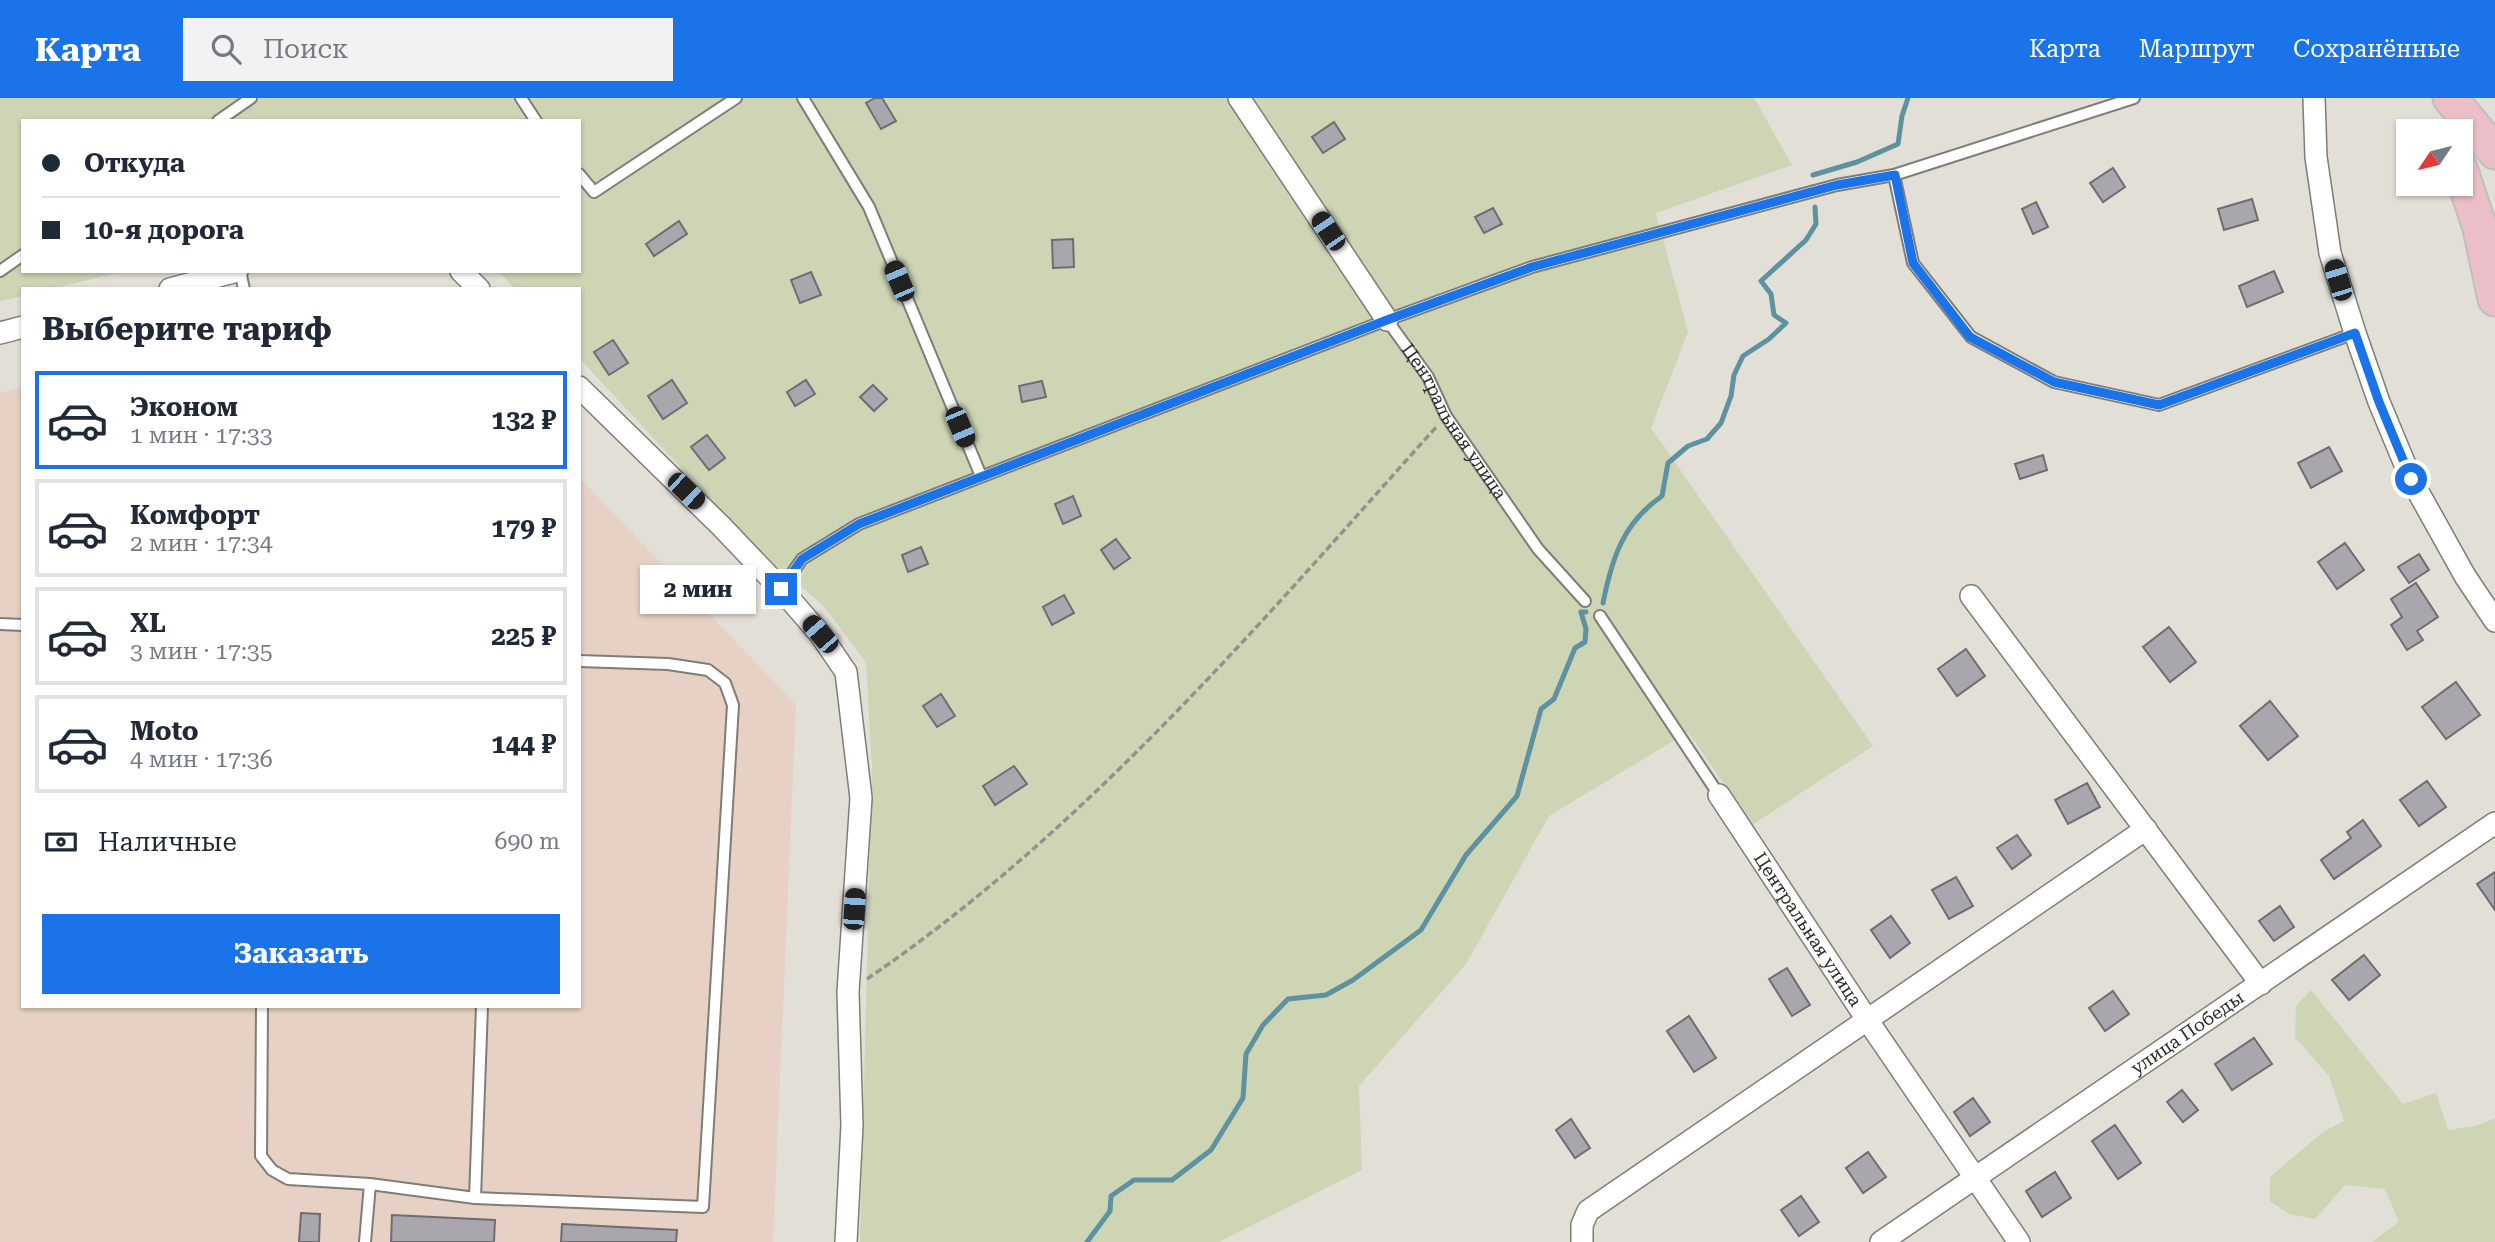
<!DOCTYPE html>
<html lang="ru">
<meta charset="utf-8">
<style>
:root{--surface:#fff;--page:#f2f2f3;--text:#1f2937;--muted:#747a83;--line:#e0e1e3;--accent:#1a73e8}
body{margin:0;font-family:"Roboto Serif",serif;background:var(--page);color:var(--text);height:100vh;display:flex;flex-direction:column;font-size:26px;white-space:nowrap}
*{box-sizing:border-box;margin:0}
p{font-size:23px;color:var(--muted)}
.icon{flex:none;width:38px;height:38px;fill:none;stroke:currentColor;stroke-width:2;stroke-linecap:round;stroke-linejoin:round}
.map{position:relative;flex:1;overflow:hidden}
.drawer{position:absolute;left:21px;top:189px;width:560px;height:721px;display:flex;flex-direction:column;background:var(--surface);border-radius:0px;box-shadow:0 2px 5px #0004}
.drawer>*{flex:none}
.guide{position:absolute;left:21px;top:21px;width:560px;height:154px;border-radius:0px;box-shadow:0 2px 5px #0004;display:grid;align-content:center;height:154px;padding:0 21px;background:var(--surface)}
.needle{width:46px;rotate:235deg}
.controls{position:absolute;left:2396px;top:21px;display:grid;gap:14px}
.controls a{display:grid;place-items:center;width:77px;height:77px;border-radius:0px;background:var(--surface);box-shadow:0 2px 5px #0004;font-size:35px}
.end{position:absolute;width:32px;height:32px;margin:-16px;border:9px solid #1a73e8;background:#fff;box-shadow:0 0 0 4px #fff}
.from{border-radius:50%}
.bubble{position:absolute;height:49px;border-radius:0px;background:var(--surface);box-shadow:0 2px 5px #0004;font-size:23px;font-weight:700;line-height:49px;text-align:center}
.car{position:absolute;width:21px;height:42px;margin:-21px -10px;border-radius:9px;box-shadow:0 0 5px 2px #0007;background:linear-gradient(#222 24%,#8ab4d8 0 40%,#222 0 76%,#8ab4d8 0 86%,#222 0)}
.guide b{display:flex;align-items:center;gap:24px;height:66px;font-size:26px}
.guide b+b{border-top:2px solid var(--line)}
.guide i{width:18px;height:18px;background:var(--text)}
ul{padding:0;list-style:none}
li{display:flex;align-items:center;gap:21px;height:98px;margin:0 14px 10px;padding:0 7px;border:4px solid var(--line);border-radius:0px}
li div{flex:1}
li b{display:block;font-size:26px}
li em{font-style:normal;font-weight:700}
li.active{border-color:var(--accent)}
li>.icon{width:63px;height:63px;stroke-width:1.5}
h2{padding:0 21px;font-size:32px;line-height:84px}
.pay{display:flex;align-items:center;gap:18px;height:77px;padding:0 21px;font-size:26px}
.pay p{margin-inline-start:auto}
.button{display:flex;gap:14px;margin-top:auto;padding:14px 21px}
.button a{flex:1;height:80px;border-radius:0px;background:var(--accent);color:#fff;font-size:28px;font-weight:700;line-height:80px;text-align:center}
header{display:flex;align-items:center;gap:42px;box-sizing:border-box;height:98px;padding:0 35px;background:var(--accent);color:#fff}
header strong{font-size:33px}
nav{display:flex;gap:38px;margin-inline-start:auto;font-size:24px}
.search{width:490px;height:63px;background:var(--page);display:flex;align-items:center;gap:18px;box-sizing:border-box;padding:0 24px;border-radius:0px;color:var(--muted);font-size:26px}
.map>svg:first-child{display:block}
</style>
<header>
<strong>Карта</strong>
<div class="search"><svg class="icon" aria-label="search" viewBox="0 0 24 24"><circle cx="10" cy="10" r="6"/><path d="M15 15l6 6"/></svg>Поиск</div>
<nav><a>Карта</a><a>Маршрут</a><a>Сохранённые</a></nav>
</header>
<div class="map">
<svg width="2495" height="1144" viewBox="0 0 2495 1144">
<rect width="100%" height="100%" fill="#e2dfd7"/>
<path fill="#e6d1c4" d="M23,289v619h556v-529l217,228 -23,537h-773v-849z"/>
<g fill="#cdd5b5">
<path d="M0,0h1754l38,67 -136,48 32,119 -37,96 222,318 -121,79 -64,-93 -139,84 -83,148 -107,122 3,84 -143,72h-359l12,-476 -6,-104 -45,-59 -58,-47 -184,-198v-69h-64l-17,-18h81v-150h-556v150h101l-73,18h-28v7l-23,5z"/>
<path d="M2311,892l92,114 33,-11 12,37 28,-4 19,-8v124h-123l27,-20 -14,-33 -40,-4 -30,34 -26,-5 -19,-13v-24l53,-45 21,-11 -15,-45 -34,-39 1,-31z"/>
</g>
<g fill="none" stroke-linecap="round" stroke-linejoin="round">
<g stroke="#5d92a1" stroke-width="5">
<path d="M1813,77l44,-13 41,-18 4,-28 6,-18"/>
<path d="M1603,505c9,-45 20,-80 59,-107l6,-33 20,-17 19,-7 14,-16 10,-27 3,-21 9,-19 26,-17 17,-16 -12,-8 -3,-21 -10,-13 45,-41 10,-16 -1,-17"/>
<path d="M1087,1144l23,-31 1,-15 23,-16h38l39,-30 32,-52 3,-44 17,-29 25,-26 38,-4 27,-15 68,-50 45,-75 51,-59 24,-87 13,-10 21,-51 10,-6 1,-13 -5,-17h5"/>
</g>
</g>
<g fill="#aaa6ad" stroke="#6f6c72" stroke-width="2">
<path d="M875,0h7l14,23 -15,8 -15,-26z"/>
<path d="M1334,24l11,17 -22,14 -11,-16z"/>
<path d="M2113,70l12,19 -22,15 -13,-19z"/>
<path d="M2252,101l6,21 -34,10 -6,-21z"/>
<path d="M2036,104l12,25 -15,7 -11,-25z"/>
<path d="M1493,110l9,16 -18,9 -9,-16z"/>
<path d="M679,123l8,13 -33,22 -8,-12z"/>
<path d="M1073,141l1,28 -21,1 -1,-28z"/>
<path d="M2274,173l9,21 -36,15 -8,-21z"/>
<path d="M811,174l10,23 -21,8 -9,-23z"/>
<path d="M613,242l15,23 -19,12 -15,-23z"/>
<path d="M672,282l15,23 -24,16 -15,-23z"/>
<path d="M806,282l9,14 -20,12 -8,-14z"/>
<path d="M1042,283l4,16 -24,5 -3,-16z"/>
<path d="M873,287l14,14 -13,12 -14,-14z"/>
<path d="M707,337l18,23 -16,12 -18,-23z"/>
<path d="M2329,349l13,24 -31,17 -13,-25z"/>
<path d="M2043,357l4,15 -27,9 -5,-15z"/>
<path d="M1073,398l8,20 -18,8 -8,-20z"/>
<path d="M1116,441l14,19 -16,11 -13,-19z"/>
<path d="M2345,445l19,27 -27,19 -19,-27z"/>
<path d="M921,449l7,17 -20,8 -6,-17z"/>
<path d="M2419,456l10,16 -20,13 -11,-16z"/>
<path d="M2416,485l22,34 -21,14 6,9 -16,10 -16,-25 11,-8 -11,-18z"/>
<path d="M1064,497l10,18 -22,12 -9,-18z"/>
<path d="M2169,529l27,35 -26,20 -27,-35z"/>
<path d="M1966,551l19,27 -28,20 -19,-27z"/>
<path d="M2456,584l24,33 -34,24 -24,-32z"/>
<path d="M941,596l14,22 -18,11 -14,-21z"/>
<path d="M2270,603l28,35 -30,24 -28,-34z"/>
<path d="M1014,668l13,18 -32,21 -12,-19z"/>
<path d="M2427,683l19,26 -27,19 -19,-26z"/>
<path d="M2087,685l13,24 -32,17 -13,-24z"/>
<path d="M2363,722l18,26 -47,33 -13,-19 30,-22 -4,-6z"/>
<path d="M2017,737l14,20 -19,14 -15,-21z"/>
<path d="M2495,774v38l-18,-26z"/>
<path d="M1956,779l17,29 -24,13 -17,-29z"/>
<path d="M2280,808l14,21 -20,14 -15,-20z"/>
<path d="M1891,818l19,27 -20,15 -19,-28z"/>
<path d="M2364,857l16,20 -31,25 -17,-20z"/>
<path d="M1787,870l23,37 -18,11 -23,-37z"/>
<path d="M2113,893l16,23 -24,17 -16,-23z"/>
<path d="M1689,918l27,42 -22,14 -27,-41z"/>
<path d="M2254,940l18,26 -40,26 -17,-26z"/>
<path d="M2182,992l16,20 -15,12 -16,-20z"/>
<path d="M1973,1000l17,24 -20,14 -16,-24z"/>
<path d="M1571,1021l19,29 -15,10 -19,-28z"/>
<path d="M2115,1027l26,38 -23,16 -26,-38z"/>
<path d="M1868,1054l18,25 -23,16 -17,-25z"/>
<path d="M2055,1074l16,26 -29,19 -16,-26z"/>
<path d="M1801,1098l18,26 -20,14 -18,-26z"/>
<path d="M301,1115l19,1 -1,28h-20z"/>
<path d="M392,1117l103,5 -1,22h-103z"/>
<path d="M562,1126l115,6 -1,12h-115z"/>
</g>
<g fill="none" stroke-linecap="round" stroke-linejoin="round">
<defs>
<g id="lane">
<path d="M521,0l15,23"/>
<path d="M803,0l66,109 112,269"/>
<path d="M218,23l33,-23"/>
<path d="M579,76l15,18 142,-94"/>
<path d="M1894,77l19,88 58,74 83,45 105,23 196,-72"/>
<path d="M0,173l23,-16"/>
<path d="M240,173l4,18"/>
<path id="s1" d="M1387,222l41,57 18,39 92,133 47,52"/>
<path d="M781,491l21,-30 57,-35 528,-204 145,-53 305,-82 57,-10 240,-77"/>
<path d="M1600,518l119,179"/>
<path d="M0,526l23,1"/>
<path d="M262,908l-1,150 11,14 16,9 82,5 -5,58"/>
<path d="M370,1086l105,14 228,9 30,-502 -8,-22 -17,-13 -40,-6 -89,-3"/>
<path d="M475,1100l7,-192"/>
</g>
<g id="street">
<path d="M1239,0l148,222"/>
<path d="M2314,0l2,59 14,96 25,80 24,69 32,77 54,97 30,45"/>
<path d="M461,173l18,18"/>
<path d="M170,191l67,-18"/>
<path d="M0,235l23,-6"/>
<path d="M579,289l142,139 60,63 39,45 26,38 15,126 -13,194 4,133 -6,117"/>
<path d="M1971,498l290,388"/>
<path id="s2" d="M1719,697l149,226 151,221"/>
<path d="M1582,1144v-17l6,-14 558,-382"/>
<path id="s3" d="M1881,1144l614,-419"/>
</g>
<g id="primary">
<path d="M2450,0l45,54"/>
<path d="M2460,70l20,60 15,71"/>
</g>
</defs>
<use href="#lane" stroke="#7f7d76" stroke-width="14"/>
<use href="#street" stroke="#7f7d76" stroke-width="24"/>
<use href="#primary" stroke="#bfbfbe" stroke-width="37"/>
<path stroke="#93928c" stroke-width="3.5" stroke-dasharray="7 3.5" stroke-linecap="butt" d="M867,881c220,-150 394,-357 571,-554"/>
<use href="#lane" stroke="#fff" stroke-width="10"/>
<use href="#street" stroke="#fff" stroke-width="21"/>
<use href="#primary" stroke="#ecbec7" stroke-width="33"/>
</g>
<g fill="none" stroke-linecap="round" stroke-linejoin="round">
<path stroke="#1a73e8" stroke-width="9" d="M781,491l21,-30 57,-35 528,-204 145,-53 305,-82 58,-10 18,88 57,74 84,45 105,23 196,-72 24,69 32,77"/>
</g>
<g text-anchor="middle" stroke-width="7" stroke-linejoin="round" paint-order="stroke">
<g font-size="18" fill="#2a2a27" stroke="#e2dfd7">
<text dy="6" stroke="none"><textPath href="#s1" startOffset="122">Центральная улица</textPath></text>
<text dy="6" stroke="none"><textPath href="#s2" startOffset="161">Центральная улица</textPath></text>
<text dy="6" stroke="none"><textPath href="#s3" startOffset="371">улица Победы</textPath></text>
</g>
</g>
</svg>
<div class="controls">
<a><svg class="needle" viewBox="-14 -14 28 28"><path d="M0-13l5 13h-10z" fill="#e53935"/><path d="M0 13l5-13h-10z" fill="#747a83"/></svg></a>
</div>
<i class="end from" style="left:2411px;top:381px"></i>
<i class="end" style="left:781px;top:491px"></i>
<div class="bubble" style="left:640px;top:467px;width:116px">2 мин</div>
<i class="car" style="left:1328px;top:133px;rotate:326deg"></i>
<i class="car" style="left:2338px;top:182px;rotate:343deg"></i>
<i class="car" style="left:899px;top:183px;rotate:337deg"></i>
<i class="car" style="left:960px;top:329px;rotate:157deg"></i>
<i class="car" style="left:686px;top:393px;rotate:134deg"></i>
<i class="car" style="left:820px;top:536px;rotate:319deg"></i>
<i class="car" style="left:854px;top:811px;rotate:4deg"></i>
<div class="guide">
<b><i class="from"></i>Откуда</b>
<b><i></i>10-я дорога</b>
</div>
<section class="drawer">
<h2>Выберите тариф</h2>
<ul>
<li class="active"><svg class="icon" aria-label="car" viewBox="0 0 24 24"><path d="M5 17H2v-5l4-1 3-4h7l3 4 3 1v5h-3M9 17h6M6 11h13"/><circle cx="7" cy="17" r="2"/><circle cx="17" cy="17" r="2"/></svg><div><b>Эконом</b><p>1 мин · 17:33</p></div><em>132 ₽</em></li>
<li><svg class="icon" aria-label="car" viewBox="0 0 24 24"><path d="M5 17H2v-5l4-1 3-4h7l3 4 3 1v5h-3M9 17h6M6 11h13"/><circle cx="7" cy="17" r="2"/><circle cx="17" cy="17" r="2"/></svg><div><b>Комфорт</b><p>2 мин · 17:34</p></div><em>179 ₽</em></li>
<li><svg class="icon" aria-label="car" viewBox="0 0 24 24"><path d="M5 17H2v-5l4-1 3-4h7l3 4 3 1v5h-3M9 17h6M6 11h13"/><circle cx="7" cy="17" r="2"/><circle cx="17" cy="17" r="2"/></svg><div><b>XL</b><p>3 мин · 17:35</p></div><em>225 ₽</em></li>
<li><svg class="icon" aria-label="car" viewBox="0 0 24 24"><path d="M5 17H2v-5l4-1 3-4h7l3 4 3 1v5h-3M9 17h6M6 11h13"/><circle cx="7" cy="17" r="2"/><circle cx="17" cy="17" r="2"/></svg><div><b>Moto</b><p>4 мин · 17:36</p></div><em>144 ₽</em></li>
</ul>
<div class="pay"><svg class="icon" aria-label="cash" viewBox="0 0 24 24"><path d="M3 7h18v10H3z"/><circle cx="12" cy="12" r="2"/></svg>Наличные<p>690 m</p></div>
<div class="button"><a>Заказать</a></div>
</section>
</div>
